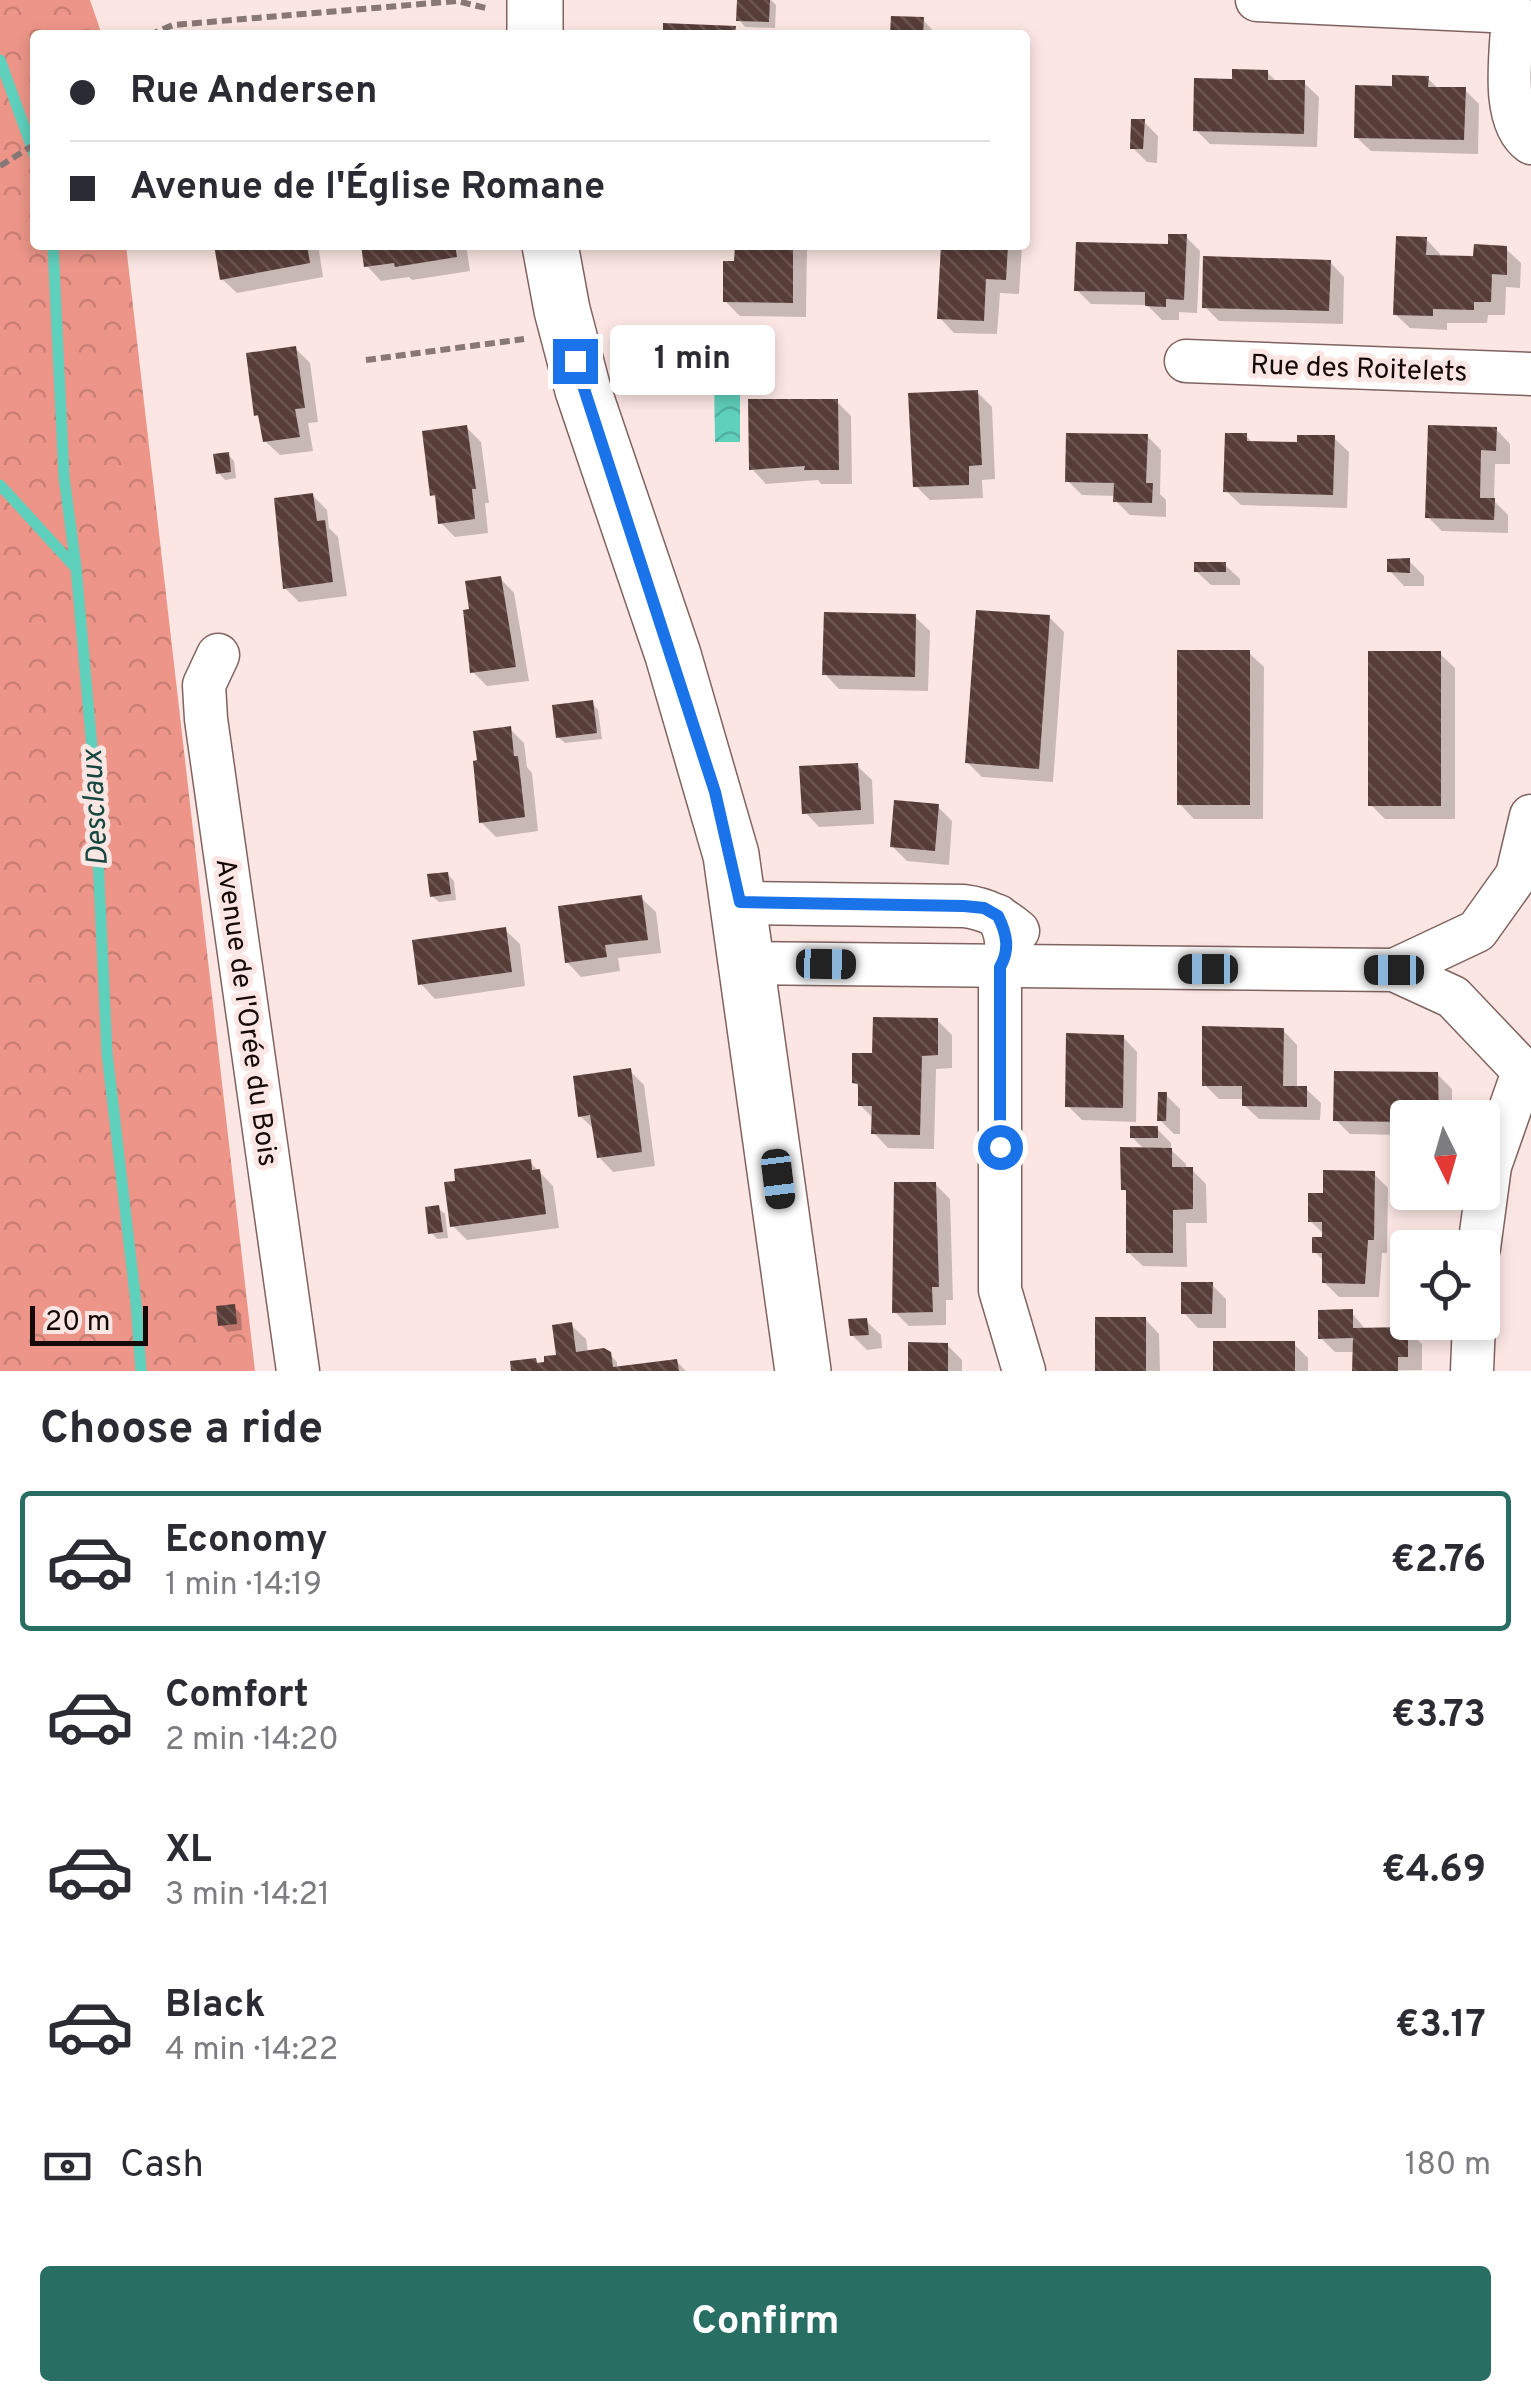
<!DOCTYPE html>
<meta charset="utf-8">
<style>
:root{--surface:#fff;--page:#f7f7f7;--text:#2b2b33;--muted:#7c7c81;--line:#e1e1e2;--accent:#286e62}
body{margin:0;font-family:Overpass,sans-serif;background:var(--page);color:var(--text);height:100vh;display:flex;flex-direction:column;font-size:38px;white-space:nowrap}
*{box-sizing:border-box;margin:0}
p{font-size:32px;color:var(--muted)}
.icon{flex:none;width:55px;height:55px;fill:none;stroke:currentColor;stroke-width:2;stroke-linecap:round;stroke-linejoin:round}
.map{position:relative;height:1371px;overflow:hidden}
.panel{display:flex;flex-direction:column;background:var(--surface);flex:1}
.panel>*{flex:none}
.hud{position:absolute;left:30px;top:30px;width:1000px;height:220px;border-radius:10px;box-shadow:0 5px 15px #0003;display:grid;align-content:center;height:220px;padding:0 40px;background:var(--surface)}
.needle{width:65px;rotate:175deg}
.buttons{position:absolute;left:1390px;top:1100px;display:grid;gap:20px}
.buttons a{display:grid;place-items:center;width:110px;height:110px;border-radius:10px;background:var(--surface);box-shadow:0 5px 15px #0003;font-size:50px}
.scale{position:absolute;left:30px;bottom:25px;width:118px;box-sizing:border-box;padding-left:10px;border:5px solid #150a08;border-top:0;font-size:28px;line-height:35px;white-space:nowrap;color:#150a08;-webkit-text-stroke:8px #fbe6e3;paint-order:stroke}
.end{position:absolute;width:45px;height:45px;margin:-22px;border:12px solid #1a73e8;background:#fff;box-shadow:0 0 0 5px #fff}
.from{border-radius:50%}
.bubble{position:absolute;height:70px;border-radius:10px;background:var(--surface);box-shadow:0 5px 15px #0003;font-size:32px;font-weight:700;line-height:70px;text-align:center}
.car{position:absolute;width:30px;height:60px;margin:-30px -15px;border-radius:12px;box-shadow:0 0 8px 2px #0007;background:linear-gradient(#222 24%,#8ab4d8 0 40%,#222 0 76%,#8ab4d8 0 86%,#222 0)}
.hud b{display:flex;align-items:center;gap:35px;height:95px;font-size:38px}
.hud b+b{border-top:2px solid var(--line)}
.hud i{width:25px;height:25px;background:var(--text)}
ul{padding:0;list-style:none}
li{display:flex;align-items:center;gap:30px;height:140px;margin:0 20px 15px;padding:0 20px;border:5px solid transparent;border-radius:10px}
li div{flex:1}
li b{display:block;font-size:38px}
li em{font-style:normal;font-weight:700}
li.on{border-color:var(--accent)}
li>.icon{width:90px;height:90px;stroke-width:1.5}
h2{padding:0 40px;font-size:45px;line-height:120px}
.pay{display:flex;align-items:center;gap:25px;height:110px;padding:0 40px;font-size:38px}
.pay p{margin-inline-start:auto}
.button{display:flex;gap:20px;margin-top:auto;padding:20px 40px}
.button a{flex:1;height:115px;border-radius:10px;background:var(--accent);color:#fff;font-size:40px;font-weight:700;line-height:115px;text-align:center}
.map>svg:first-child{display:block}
</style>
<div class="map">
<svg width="1531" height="1371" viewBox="0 0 1531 1371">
<defs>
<pattern id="forest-crowns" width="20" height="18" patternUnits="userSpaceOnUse" patternTransform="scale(2.5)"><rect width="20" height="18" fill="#ec9588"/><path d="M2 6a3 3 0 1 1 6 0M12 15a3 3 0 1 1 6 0" fill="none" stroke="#ca7f74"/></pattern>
<pattern id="water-waves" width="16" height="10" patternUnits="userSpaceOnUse" patternTransform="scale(2.5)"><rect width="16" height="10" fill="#5fd0bc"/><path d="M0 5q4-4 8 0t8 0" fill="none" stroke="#52b1a0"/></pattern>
<pattern id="building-back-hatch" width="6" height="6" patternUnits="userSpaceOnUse" patternTransform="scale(2.5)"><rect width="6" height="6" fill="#573d38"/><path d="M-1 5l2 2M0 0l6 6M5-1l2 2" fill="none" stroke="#6b5551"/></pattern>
</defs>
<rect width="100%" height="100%" fill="#fbe6e3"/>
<path fill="url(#forest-crowns)" d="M0,0h90l11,32 1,3h-67v210h91l129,1126h-255z"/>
<path fill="url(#water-waves)" d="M714,378h16l1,8 9,2v54h-25z"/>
<g fill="#0003">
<path d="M739,0h32l5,5 -1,23 -30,-1 -6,-7z"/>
<path d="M923,20l14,15h-44z"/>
<path d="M1267,72l10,10 27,1 15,14 -2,50 -107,-3 -14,-14 38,-49z"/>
<path d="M1428,79l11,10 26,1 14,14 -1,50 -107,-3 -15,-14 38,-48z"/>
<path d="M1144,122l14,14 -1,27 -10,-1 -14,-14z"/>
<path d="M1186,237l14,14 -3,62 -18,-1v8h-17l-15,-15 -56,-1 -14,-14 94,-43z"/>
<path d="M1426,239l14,15v4l36,1 30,-10 15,14 -1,25 -14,-1 -1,28h-17l-1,8h-40v7l-37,-2 -15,-14z"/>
<path d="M217,245h101l5,32 -86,16 -15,-14z"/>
<path d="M364,245h102l4,26 -58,9 -3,-3 -28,4 -14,-15z"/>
<path d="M737,245h70l-1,72 -66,-1 -15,-15 11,-37z"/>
<path d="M943,245h79l-3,49 -19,-1 -3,41 -43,-1 -14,-15z"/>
<path d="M1330,262l14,15 -1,47 -124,-3 -14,-14z"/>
<path d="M295,348l15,15 8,59 -10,1 5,28 -33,4 -15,-14 -3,-21 -6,-5z"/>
<path d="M977,392l15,15 3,72 -13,1 1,18 -53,2 -14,-14z"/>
<path d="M837,402l14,14 1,68h-31l-3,-4 -52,4 -14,-15z"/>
<path d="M467,428l14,14 8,61h-4l3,30 -33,4 -14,-14 -3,-23 -6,-6z"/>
<path d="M1496,429l14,15v20h-15l-1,37 14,14v18l-66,-2 -14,-14z"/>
<path d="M1147,436l14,14 -1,44 6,6v17l-36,-2 -14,-14v-5l-34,-1 -15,-15z"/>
<path d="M1246,436l8,8 45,1 35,-7 15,14 -2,56 -106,-3 -15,-14z"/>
<path d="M228,455l6,6 2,17 -11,2 -6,-7z"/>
<path d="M312,495l15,15 2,18 9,9 9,59 -48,6 -14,-14z"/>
<path d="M1409,561l15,15v10h-20l-14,-15z"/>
<path d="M1225,565l15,14v6h-29l-15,-14z"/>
<path d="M500,578l14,15 15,88 -42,5 -14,-14 -2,-60z"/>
<path d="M915,617l15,14 -2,60 -89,-2 -14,-15z"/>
<path d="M1049,617l15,15 -11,150 -71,-5 -15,-15z"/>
<path d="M1249,653l15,14 -1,152h-69l-14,-15z"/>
<path d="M1440,654l15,14v151h-70l-15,-15z"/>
<path d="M592,703l6,7 4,29 -37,4 -7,-6z"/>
<path d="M510,729l14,14 3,24 5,6 6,58 -42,6 -15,-15z"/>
<path d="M857,766l15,14 2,44 -55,3 -14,-15z"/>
<path d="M938,807l14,14 -3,44 -42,-4 -15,-15z"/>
<path d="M447,874l7,7 2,19 -17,2 -7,-6z"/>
<path d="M641,898l15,14 5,41 -43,5 2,13 -39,6 -14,-15z"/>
<path d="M505,930l15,14 5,42 -90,13 -14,-15z"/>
<path d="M937,1020l15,15v33l-16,1 -2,80 -46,-1 -14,-15v-14l-14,-14v-17l-5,-6 20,-26z"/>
<path d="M1283,1030l14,15v44h9l15,14 -1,17 -61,-1 -15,-14v-6h-25l-14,-14z"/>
<path d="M1123,1037l14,15 -1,70 -54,-2 -14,-14z"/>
<path d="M630,1071l14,14 11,81 -42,6 -14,-15 -4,-27 -15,-14z"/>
<path d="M1437,1074l15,15v29h-44v17l-58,-1 -14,-14z"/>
<path d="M1166,1095l14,14v25h-6l-14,-14z"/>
<path d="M1157,1129l14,14v7l15,14v6h6l14,14 1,39h-21l1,44 -44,-1 -15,-14v-59l-4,-4 21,-39 -13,-13z"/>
<path d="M530,1162l23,24 6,42 -92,12 -14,-14z"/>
<path d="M1373,1173l15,15 -1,65h-5l-3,44h-40l-15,-15 1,-20 -10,-10 10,-17 -15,-14z"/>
<path d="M935,1184l15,15 3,101h-7v25l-37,1 -14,-14z"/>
<path d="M438,1208l7,6 3,24 -11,1 -6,-7z"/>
<path d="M1212,1285l14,14v29h-28l-14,-15z"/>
<path d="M234,1307l7,7 1,16 -14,2 -7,-7z"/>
<path d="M1351,1312l15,18h41l15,14v26l-67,1v-19h-20l-14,-14z"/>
<path d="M1145,1319l14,15 1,37h-62z"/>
<path d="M866,1321l15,14 1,13 -15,2 -15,-15z"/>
<path d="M571,1325l15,14 2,14 21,1 8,8v7l59,-8 10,10h-173l23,-11 4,5 19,-8z"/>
<path d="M1294,1344l14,14v13h-93z"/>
<path d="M947,1345l15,15v11h-52z"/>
</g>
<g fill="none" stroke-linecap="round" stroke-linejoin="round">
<g stroke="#5fd0bc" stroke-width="11">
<path d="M0,60l35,96"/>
<path d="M53,245l11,232 12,90 18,204 13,282 29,250 5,68"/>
<path d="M0,485l75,82"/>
</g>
</g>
<g fill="url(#building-back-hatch)">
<path d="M737,0h33l-1,22 -33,-1z"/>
<path d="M891,16l33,1 -1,18h-33z"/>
<path d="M663,23l73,3 -1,9h-72z"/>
<path d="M1232,69l36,1v10h37l-1,54 -111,-3 1,-53 38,1z"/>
<path d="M1392,75l37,1 -1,11h38l-2,53 -110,-2 1,-53 37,1z"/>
<path d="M1131,119h14l-2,30h-13z"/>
<path d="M1168,234h19l-3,66 -18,-1v8l-21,-1v-14l-71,-1 2,-49 92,2z"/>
<path d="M1396,236l31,1 -1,18 47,1 1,-12 33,2v29l-15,-1 -1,28h-17v8l-41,-1v7l-40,-1z"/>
<path d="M214,245h93l3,18 -90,17z"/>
<path d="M361,245h94l2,12 -62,10 -1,-4 -30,4z"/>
<path d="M735,245h58v58l-70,-1v-41h11z"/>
<path d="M941,245h67l-2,35 -20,-1 -2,42 -47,-2z"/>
<path d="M1203,256l128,4 -2,51 -127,-3z"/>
<path d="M296,346l9,62 -10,1 5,28 -37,5 -5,-27 -4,1 -8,-63z"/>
<path d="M978,390l4,75 -13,1v19l-56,2 -5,-94z"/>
<path d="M748,399h90l1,71h-35l1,-4 -56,4z"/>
<path d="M467,425l9,64h-4l3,30 -37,5 -3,-29 -5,1 -8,-65z"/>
<path d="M1428,425l69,2 -1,24 -15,-1 -1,48h15l-1,22 -69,-2z"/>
<path d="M1066,433l82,1 -2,49h7l-1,20 -39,-1 1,-19 -49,-1z"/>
<path d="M1225,433h22v8l50,1v-7h38l-2,60 -110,-3z"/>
<path d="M229,452l2,20 -15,2 -3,-20z"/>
<path d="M313,493l4,28 8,-1 8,62 -50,7 -9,-91z"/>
<path d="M1410,558v15l-23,-1v-13z"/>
<rect x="1194" y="562" width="32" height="10"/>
<path d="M501,576l15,91 -46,6 -7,-63 6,-1 -4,-28z"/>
<path d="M976,610l74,5 -11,154 -74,-6z"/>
<path d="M824,612l92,2 -1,63 -93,-2z"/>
<rect x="1177" y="650" width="73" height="155"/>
<rect x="1368" y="651" width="73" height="155"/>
<path d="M593,700l4,33 -41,5 -4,-33z"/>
<path d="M511,726l3,30h4l7,61 -46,6 -6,-62 4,-1 -4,-29z"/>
<path d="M858,763l3,47 -59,4 -3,-48z"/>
<path d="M894,800l45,4 -4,47 -45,-4z"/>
<path d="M448,872l3,22 -21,3 -3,-23z"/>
<path d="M642,895l6,45 -43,5 2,12 -42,6 -7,-57z"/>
<path d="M506,927l6,45 -94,13 -6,-45z"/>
<path d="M873,1017l65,1v37l-16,1 -2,79 -49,-1 1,-28h-14v-22l-6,-1v-30h20z"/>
<path d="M1202,1026l82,2 -1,58h24v21l-65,-1v-20h-40z"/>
<path d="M1066,1033l58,2 -1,73 -58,-1z"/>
<path d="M631,1068l11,84 -45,6 -7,-43 -12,2 -5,-41z"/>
<path d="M1334,1071l104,1 1,46h-31v4l-75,-1z"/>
<path d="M1158,1092h9l-1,29h-9z"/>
<rect x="1130" y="1126" width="28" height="12"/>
<path d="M1120,1147l52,1v19h21v42l-20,1v43h-47v-63h-5z"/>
<path d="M531,1159l1,11 8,-1 6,45 -96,13 -6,-45 11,-1 -1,-12z"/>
<path d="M1323,1170l52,1 -1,69h-6l-3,44 -43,-1v-30h-10v-16h10v-15h-14v-29h15z"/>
<path d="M894,1182h42l3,105h-7l1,25 -41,1z"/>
<path d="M439,1205l4,27 -15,2 -3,-27z"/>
<path d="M1181,1282h32l-1,32h-31z"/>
<path d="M235,1304l2,20 -19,2 -2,-20z"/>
<path d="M1353,1309v19l55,-1v30h-10v14h-46l1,-33 -35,1v-29z"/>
<rect x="1095" y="1317" width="51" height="54"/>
<path d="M867,1318l2,17 -19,1 -2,-17z"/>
<path d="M572,1322l4,30 28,-4 7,4 2,15 64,-8 2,12h-168l-1,-10 26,-3 1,5 7,-1v-6l12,-1 -4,-30z"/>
<rect x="1213" y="1341" width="82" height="30"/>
<path d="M908,1342l40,1v28h-40z"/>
</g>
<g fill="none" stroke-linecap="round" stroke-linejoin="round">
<defs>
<g id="street">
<path d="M1257,0l256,12c-1,37 -14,108 18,131"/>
<path d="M1186,361l345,13"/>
<path d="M218,655l-14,30 2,34 92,652"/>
<path d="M740,903l224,3c23,3 37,11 54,25"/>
<path d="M998,916c9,18 12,34 2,51v323l24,81"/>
<path d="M747,963l647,7 59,27 78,82"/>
<path d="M1394,970l83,-39 40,-56 14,-59"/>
<path d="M1479,1248l11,-82 33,-94"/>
<path d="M1472,1371l2,-49"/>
</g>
<g id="secondary">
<path d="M535,0v35"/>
<path d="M550,245l12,65 21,80 90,265 58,200 72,516"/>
</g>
</defs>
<use href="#street" stroke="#80635e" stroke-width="45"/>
<use href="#secondary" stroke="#80635e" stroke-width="58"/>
<g stroke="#877775" stroke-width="6" stroke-dasharray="10 5" stroke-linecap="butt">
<path d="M149,35l24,-10 284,-24 33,8"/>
<path d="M0,166l35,-22"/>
<path d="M366,360l158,-21"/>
</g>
<use href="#street" stroke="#fff" stroke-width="42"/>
<use href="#secondary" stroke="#fff" stroke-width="55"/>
</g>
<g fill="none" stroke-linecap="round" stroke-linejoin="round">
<path stroke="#1a73e8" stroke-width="12" d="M575,361l140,431 25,110 224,4 20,2 14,8c9,18 12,34 2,51v180"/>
</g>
<g text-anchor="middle" stroke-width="10" stroke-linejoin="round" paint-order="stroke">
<g font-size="28" fill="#150a08" stroke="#fbe6e3">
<text transform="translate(1359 367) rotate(2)" y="10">Rue des Roitelets</text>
<text transform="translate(248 1012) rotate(82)" y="10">Avenue de l'Orée du Bois</text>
</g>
<g font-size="30" font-style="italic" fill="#15473f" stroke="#fbe6e3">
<text transform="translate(94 808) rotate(-93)" y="10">Desclaux</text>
</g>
</g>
</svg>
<div class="buttons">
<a><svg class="needle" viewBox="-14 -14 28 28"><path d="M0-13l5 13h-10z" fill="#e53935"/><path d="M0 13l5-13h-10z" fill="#7c7c81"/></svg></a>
<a><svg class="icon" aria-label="locate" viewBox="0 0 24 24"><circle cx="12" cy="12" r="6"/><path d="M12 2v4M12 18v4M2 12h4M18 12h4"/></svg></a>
</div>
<div class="scale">20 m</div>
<i class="end from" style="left:1000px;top:1147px"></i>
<i class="end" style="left:575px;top:361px"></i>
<div class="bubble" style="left:610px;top:325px;width:165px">1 min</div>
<i class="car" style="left:826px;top:964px;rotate:91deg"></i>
<i class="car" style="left:1208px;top:969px;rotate:270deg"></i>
<i class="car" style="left:1394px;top:970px;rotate:270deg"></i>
<i class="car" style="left:778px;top:1179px;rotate:173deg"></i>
<div class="hud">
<b><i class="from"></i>Rue Andersen</b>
<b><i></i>Avenue de l'Église Romane</b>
</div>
</div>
<section class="panel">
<h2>Choose a ride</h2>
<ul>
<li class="on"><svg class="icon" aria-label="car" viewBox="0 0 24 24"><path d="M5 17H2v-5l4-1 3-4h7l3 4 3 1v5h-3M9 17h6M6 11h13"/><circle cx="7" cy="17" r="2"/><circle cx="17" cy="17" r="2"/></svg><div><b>Economy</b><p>1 min · 14:19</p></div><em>€2.76</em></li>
<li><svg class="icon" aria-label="car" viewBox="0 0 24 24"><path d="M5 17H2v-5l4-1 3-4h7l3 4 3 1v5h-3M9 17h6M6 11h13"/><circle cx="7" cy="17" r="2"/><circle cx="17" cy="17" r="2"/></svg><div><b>Comfort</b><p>2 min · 14:20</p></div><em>€3.73</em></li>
<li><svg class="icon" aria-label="car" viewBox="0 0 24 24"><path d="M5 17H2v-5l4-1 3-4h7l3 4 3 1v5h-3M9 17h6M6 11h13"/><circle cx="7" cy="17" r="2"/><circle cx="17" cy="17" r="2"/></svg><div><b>XL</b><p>3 min · 14:21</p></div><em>€4.69</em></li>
<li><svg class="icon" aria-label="car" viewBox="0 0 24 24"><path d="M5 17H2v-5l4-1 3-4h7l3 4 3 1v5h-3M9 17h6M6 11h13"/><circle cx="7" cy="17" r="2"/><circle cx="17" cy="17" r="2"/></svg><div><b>Black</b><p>4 min · 14:22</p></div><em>€3.17</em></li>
</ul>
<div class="pay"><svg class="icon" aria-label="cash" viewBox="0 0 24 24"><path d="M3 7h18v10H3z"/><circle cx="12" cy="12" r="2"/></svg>Cash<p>180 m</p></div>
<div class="button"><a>Confirm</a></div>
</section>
